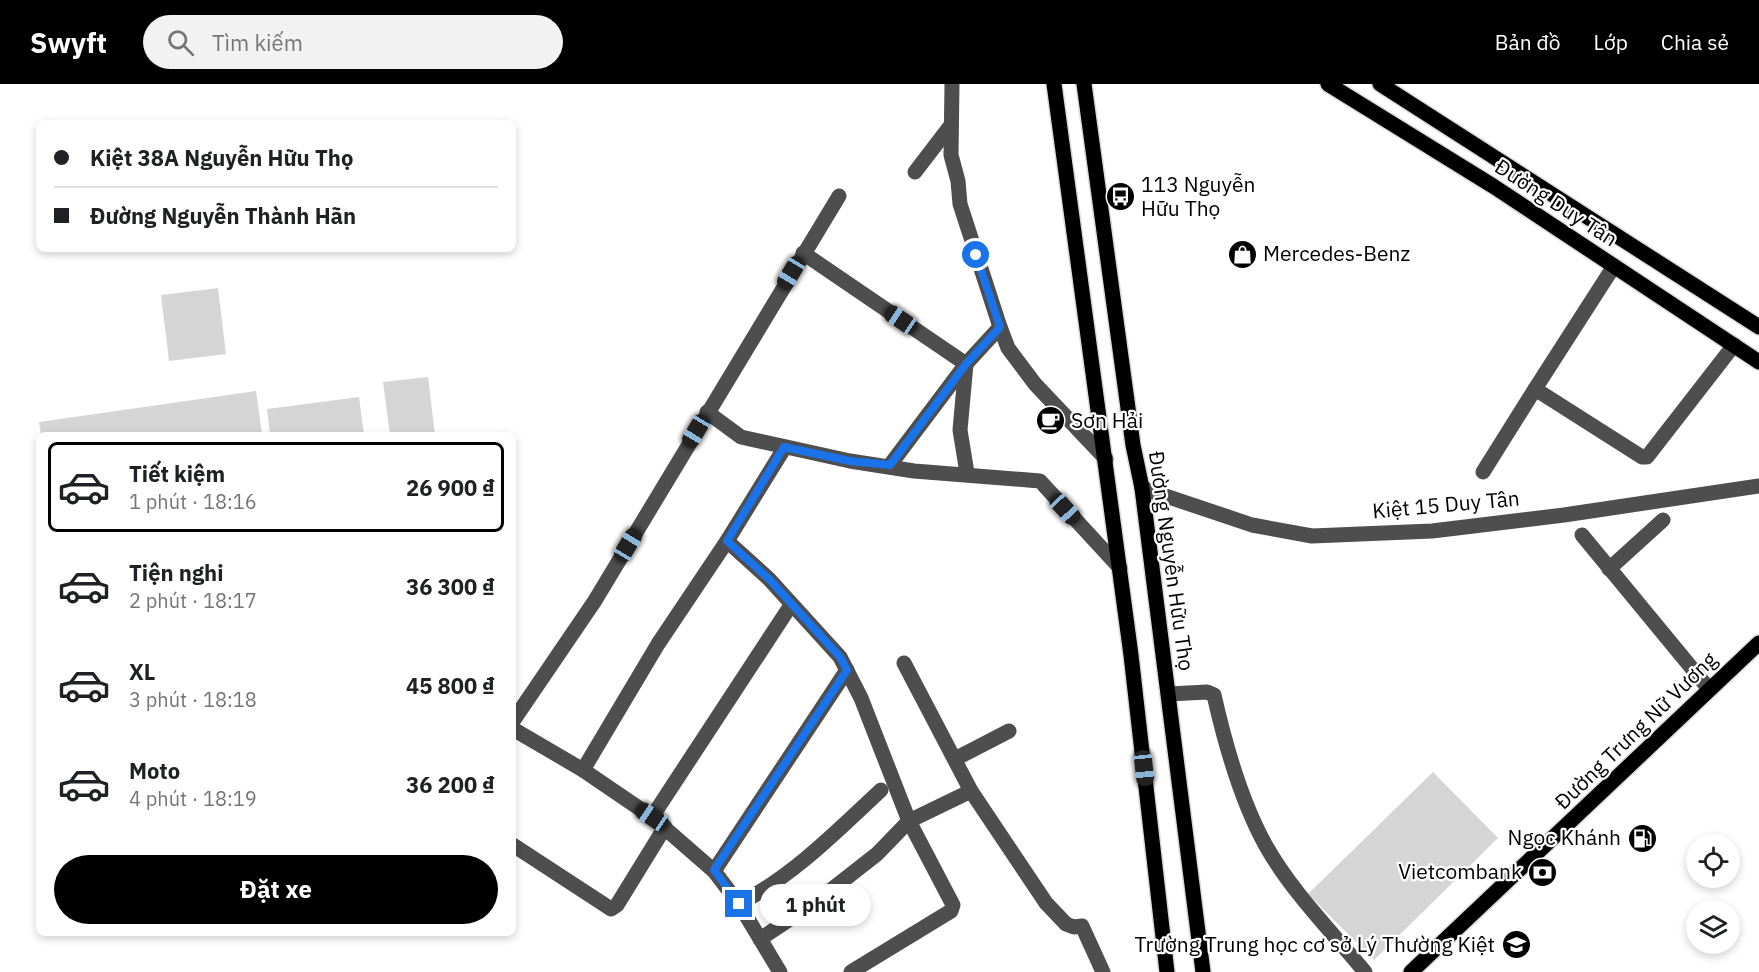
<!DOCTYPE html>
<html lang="vi">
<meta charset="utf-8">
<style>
:root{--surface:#fff;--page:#f2f2f2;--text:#202124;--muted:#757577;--line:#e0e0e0;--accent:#000}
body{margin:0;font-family:"IBM Plex Sans",sans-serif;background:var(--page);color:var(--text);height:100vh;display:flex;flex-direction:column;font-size:22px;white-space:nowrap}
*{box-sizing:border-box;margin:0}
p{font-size:20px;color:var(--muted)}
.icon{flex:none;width:33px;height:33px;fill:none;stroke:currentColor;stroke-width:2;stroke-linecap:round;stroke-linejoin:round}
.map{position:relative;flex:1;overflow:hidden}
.drawer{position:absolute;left:36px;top:348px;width:480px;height:504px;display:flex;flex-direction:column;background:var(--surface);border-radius:9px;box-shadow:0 3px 9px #0003}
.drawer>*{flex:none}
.top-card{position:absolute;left:36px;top:36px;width:480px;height:132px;border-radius:9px;box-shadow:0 3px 9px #0003;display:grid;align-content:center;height:132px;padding:0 18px;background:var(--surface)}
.tools{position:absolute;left:1686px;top:750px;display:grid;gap:12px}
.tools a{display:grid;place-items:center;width:54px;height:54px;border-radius:50%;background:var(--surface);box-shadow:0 3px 9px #0003;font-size:30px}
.end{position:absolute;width:27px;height:27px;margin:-14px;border:8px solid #1a73e8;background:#fff;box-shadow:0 0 0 3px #fff}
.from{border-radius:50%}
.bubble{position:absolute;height:42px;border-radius:21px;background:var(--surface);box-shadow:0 3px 9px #0003;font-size:20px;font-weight:700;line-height:42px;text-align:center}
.car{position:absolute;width:18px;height:36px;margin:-18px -9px;border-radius:8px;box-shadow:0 0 4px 2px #0007;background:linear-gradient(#222 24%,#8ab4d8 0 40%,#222 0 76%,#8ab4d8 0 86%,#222 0)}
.top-card b{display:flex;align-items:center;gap:21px;height:57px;font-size:22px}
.top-card b+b{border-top:2px solid var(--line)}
.top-card i{width:15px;height:15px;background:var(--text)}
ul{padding:10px 0 0;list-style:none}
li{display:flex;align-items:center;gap:18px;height:90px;margin:0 12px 9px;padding:0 6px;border:3px solid transparent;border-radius:9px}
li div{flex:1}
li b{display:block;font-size:22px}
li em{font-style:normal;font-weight:700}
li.current{border-color:var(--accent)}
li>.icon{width:54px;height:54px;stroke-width:1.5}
.button{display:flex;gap:12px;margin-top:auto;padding:12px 18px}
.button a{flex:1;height:69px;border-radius:36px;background:var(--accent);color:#fff;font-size:24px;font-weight:700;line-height:69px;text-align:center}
header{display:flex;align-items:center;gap:36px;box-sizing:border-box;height:84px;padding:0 30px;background:var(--accent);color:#fff}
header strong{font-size:28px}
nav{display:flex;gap:33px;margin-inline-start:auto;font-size:21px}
.search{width:420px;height:54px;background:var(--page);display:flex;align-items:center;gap:15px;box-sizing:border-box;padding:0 21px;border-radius:33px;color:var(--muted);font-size:22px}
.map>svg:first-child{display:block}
</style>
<header>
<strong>Swyft</strong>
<div class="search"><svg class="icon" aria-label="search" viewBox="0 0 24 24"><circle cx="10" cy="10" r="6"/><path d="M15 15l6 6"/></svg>Tìm kiếm</div>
<nav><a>Bản đồ</a><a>Lớp</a><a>Chia sẻ</a></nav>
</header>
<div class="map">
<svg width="1759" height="888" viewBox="0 0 1759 888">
<rect width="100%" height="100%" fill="#fff"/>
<g fill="#d5d5d5">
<path d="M218,204l8,66 -57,7 -8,-66z"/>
<path d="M428,293l7,58h-45l-7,-53z"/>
<path d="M256,307l6,44h-221l-2,-13z"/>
<path d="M359,313l5,38h-94l-3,-26z"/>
<path d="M1433,688l65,66 -124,122 -66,-66z"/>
</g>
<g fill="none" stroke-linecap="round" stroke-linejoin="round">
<defs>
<g id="major">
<path d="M1054,0l77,571 36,317"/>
<path d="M1084,0l49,361 9,43 61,484"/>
<path d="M1328,0l165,102 266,176"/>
<path d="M1380,0l379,243"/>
<path d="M1411,888l348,-329"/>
</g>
</defs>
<use href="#major" stroke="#dbdbdb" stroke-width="18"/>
<g stroke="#4e4e4e" stroke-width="15">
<path d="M952,0l-1,71 7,26 2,23 40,123 8,21 27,36 71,75"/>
<path d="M915,88l36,-47"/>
<path d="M803,169l163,111"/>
<path d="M1614,182l-79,123 107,68h5l87,-112"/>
<path d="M966,280l-6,66 7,43"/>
<path d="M707,328l34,25 109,24 64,10 126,10 80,87"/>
<path d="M890,381l76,-101 34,-37"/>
<path d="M1483,388l52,-83"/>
<path d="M1142,404l110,37 60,11 120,-5 132,-16 195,-29"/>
<path d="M1582,451l127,154"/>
<path d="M727,457l42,38 71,78 21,41 48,123 44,84 -2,6 -100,61"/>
<path d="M1609,485l54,-49"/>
<path d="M904,579l67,128 75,112 20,21 8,3 8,-1 21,46"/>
<path d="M1169,610l38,-2 7,3c11,49 28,108 52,151 26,46 66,86 99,126"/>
<path d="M513,637l81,-119 245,-406"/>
<path d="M513,645l70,41 69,47 62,54 25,33 41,68"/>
<path d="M955,675l54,-28"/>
<path d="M583,686l75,-126 69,-103 58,-94"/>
<path d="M652,733l139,-212"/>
<path d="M513,761l98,64 6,-4 48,-78"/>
<path d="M714,787l133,-201"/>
<path d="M739,820c55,-29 97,-72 142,-114"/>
<path d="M760,855l57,-38 60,-47 32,-33 62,-30"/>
</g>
<use href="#major" stroke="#000" stroke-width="15"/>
</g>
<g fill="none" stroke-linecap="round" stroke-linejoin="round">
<path stroke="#1a73e8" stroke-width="8" d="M739,820l-25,-34 133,-200 -7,-13 -71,-78 -42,-38 57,-94 66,14 40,4 76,-101 34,-37 -24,-72"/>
</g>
<defs>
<symbol id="bus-disc" viewBox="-11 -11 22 22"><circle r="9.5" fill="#000" stroke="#fff"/><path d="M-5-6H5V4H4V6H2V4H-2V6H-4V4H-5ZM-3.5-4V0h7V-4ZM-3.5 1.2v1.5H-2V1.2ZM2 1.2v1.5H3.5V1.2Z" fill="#fff"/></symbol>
<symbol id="shop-disc" viewBox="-11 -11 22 22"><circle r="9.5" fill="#000" stroke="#fff"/><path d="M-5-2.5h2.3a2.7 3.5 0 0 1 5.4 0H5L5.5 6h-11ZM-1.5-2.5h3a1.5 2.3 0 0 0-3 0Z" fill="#fff"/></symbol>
<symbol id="cafe-disc" viewBox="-11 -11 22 22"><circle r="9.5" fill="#000" stroke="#fff"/><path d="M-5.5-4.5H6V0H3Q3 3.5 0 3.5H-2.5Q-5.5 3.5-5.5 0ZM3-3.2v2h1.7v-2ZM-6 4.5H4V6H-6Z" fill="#fff"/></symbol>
<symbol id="fuel-disc" viewBox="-11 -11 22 22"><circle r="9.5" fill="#000" stroke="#fff"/><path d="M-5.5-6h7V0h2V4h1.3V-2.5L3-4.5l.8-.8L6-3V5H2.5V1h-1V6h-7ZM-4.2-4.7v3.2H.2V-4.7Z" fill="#fff"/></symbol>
<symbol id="bank-disc" viewBox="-11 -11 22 22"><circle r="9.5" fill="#000" stroke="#fff"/><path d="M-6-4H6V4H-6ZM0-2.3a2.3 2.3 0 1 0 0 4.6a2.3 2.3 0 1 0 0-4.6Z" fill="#fff"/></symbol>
<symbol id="school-disc" viewBox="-11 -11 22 22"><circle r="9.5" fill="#000" stroke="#fff"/><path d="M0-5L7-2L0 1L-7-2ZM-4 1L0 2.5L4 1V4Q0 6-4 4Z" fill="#fff"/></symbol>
</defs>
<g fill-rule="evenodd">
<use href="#bus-disc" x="1104" y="96" width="33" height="33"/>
<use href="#shop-disc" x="1226" y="154" width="33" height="33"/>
<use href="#cafe-disc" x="1034" y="320" width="33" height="33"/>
<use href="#fuel-disc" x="1626" y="738" width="33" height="33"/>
<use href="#bank-disc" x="1526" y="772" width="33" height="33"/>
<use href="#school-disc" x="1500" y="844" width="33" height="33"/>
</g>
<g text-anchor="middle" stroke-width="4.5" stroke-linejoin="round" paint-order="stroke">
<g font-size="21" fill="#000" stroke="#fff" text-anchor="start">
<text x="1141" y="108">113 Nguyễn<tspan x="1141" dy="24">Hữu Thọ</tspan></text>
<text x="1263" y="177">Mercedes-Benz</text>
<text x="1071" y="344">Sơn Hải</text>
<text x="1621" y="761" text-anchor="end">Ngọc Khánh</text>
<text x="1522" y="795" text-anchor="end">Vietcombank</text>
<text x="1495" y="868" text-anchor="end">Trường Trung học cơ sở Lý Thường Kiệt</text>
</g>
<g font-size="21" fill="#000" stroke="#fff">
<text transform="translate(1556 119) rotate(33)" y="7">Đường Duy Tân</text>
<text transform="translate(1446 421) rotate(-5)" y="7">Kiệt 15 Duy Tân</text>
<text transform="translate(1171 477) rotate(82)" y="7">Đường Nguyễn Hữu Thọ</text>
<text transform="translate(1636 647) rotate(-44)" y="7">Đường Trưng Nữ Vương</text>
</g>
</g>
</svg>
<div class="tools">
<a><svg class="icon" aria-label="locate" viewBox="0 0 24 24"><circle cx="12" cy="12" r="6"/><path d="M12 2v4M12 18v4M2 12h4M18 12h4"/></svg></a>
<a><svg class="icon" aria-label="layers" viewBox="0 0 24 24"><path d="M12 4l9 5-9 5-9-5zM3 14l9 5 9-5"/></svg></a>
</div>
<i class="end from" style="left:976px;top:171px"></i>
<i class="end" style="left:739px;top:820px"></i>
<div class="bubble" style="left:760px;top:800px;width:111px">1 phút</div>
<i class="car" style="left:791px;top:189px;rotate:211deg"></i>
<i class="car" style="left:901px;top:236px;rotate:304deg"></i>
<i class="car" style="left:696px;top:347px;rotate:211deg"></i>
<i class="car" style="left:1065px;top:425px;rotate:137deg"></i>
<i class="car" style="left:628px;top:461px;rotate:31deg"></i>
<i class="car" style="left:1144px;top:684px;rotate:174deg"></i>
<i class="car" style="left:652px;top:733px;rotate:304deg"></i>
<div class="top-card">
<b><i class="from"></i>Kiệt 38A Nguyễn Hữu Thọ</b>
<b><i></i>Đường Nguyễn Thành Hãn</b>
</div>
<section class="drawer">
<ul>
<li class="current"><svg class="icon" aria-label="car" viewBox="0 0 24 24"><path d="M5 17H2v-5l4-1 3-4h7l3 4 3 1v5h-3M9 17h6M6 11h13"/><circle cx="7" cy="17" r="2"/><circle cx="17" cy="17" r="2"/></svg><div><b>Tiết kiệm</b><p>1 phút · 18:16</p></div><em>26 900 ₫</em></li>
<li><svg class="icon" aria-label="car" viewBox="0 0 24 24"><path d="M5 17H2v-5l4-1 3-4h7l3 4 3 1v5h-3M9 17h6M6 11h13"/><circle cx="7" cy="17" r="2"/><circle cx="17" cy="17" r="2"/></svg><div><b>Tiện nghi</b><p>2 phút · 18:17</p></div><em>36 300 ₫</em></li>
<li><svg class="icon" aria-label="car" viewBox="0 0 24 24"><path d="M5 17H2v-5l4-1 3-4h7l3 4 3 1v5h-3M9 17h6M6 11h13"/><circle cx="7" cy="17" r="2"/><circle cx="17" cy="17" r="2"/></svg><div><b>XL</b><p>3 phút · 18:18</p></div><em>45 800 ₫</em></li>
<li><svg class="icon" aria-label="car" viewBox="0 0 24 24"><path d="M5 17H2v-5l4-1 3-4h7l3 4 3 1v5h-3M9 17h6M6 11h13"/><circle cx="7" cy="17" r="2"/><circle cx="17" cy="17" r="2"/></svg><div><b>Moto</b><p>4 phút · 18:19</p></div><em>36 200 ₫</em></li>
</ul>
<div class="button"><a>Đặt xe</a></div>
</section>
</div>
